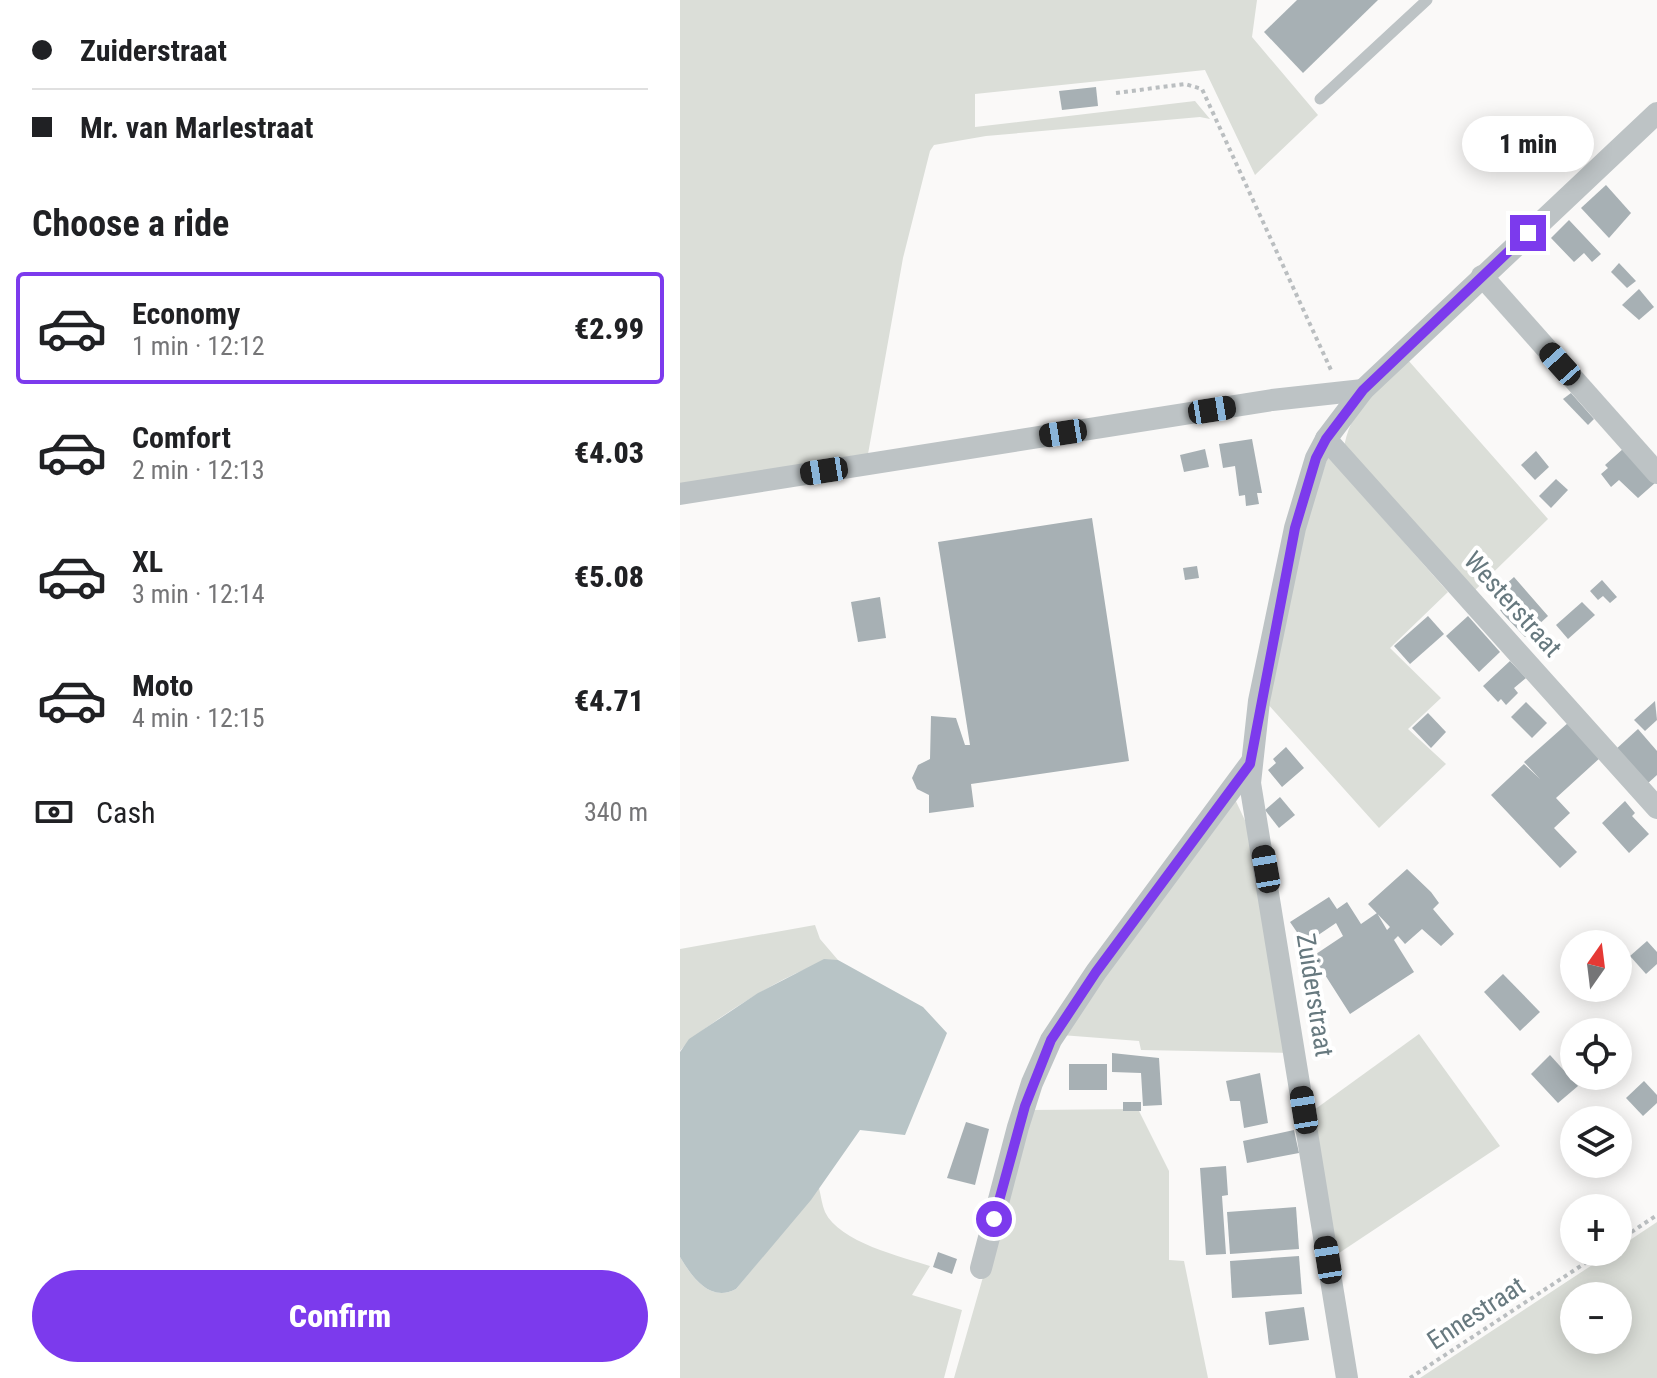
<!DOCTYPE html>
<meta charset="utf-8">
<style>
:root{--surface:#fff;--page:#f6f6f6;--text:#202124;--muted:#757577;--line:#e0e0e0;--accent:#7c3aed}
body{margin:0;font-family:"Roboto Condensed",sans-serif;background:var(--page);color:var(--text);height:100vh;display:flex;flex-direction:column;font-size:30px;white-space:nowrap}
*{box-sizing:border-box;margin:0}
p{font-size:26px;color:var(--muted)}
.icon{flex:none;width:44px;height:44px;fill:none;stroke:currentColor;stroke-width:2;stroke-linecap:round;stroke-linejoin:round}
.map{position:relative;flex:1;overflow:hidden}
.sheet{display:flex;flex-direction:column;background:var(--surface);width:680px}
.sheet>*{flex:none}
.banner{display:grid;align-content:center;height:176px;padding:0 32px;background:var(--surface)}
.needle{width:52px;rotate:14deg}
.tools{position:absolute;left:880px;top:930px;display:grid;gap:16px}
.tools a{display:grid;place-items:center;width:72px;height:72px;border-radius:50%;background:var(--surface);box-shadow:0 4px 20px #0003;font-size:40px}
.end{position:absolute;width:36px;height:36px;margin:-18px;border:10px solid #7c3aed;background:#fff;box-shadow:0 0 0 4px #fff}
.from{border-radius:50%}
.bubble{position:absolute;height:56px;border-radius:28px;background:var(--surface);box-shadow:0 4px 20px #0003;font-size:26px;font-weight:800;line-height:56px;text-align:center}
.car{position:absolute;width:24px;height:48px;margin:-24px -12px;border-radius:10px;box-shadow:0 0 6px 2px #0007;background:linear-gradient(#222 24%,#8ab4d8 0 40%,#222 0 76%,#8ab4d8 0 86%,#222 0)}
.banner b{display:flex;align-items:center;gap:28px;height:76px;font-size:30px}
.banner b+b{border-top:2px solid var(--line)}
.banner i{width:20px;height:20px;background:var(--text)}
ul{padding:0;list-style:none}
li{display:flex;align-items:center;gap:24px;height:112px;margin:0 16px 12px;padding:0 16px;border:4px solid transparent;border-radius:8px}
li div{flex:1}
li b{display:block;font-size:30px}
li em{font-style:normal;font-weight:800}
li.selected{border-color:var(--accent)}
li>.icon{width:72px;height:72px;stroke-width:1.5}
h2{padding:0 32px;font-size:36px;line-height:96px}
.pay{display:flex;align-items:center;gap:20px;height:88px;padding:0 32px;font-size:30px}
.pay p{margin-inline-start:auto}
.primary-button{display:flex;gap:16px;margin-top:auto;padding:16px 32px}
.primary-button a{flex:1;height:92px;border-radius:48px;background:var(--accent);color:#fff;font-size:32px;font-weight:800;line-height:92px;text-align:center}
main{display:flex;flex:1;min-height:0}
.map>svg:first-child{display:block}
</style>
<main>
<section class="sheet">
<div class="banner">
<b><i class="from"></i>Zuiderstraat</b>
<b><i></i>Mr. van Marlestraat</b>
</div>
<h2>Choose a ride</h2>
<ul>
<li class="selected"><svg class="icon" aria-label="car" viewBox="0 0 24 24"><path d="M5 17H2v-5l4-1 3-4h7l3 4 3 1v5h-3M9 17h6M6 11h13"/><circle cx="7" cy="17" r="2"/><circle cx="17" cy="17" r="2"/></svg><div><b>Economy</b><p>1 min · 12:12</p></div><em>€2.99</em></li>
<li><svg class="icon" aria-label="car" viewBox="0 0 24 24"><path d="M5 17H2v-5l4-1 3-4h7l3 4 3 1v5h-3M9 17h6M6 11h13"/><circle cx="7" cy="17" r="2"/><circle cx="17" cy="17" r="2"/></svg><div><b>Comfort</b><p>2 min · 12:13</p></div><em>€4.03</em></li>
<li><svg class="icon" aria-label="car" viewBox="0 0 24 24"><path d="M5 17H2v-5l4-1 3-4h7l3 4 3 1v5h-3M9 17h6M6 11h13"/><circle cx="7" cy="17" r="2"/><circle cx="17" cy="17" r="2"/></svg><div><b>XL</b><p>3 min · 12:14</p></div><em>€5.08</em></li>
<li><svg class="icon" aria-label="car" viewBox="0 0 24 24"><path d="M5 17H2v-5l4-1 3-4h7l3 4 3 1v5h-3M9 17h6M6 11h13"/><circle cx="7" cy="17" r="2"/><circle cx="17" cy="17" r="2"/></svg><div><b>Moto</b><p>4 min · 12:15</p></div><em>€4.71</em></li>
</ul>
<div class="pay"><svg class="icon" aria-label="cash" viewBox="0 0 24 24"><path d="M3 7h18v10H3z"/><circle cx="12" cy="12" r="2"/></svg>Cash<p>340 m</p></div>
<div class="primary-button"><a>Confirm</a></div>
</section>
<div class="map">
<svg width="977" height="1378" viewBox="0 0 977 1378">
<rect width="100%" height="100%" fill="#faf9f8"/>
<g fill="#dbded8" fill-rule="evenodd">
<path d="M0,0h577l-5,37 66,78 -63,60 -50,-105 -230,24v33l220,-26 15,18 -10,-2 -214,19 -52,9 -4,6 -27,107 -35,196 -188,34z"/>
<path d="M728,360l140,159 -77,75 -128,-141c7,-47 32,-62 65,-93z"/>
<path d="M648,456l120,136 -58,56 51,50 -33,31 38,35 -67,64 -113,-126 24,-131z"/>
<path d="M554,797l22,47 36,209 -151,-3 -2,-9 -78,-6z"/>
<path d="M135,925l5,14 18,21c-30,-2 -140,67 -158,91v-102z"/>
<path d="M739,1034l81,112 -164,109 -22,-145z"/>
<path d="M458,1109l31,62v89l15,1 24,117h-254l77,-268z"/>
<path d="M139,1188c2,8 3,17 6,24 14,30 77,45 105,54l-18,29 50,15 -18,68h-264v-121c12,20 30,46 56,32z"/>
<path d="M977,1222v156h-237l192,-126h6v-4zM894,1296h44v44h-44z"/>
</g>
<path fill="#b8c4c6" d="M144,959l14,1 85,47 24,26 -42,102 -45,-5 -49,70 -75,89c-26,14 -44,-12 -56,-32v-205l9,-13 69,-46z"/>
<g fill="#a7b0b4">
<path d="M617,0h81l-75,73 -39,-41z"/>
<path d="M416,87l2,19 -36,4 -3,-19z"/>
<path d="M926,185l25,28 -22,25 -28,-30z"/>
<path d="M889,220l32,34 -9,8 -8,-9 -10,9 -23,-24z"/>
<path d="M939,263l17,18 -9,7 -16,-16z"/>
<path d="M959,289l15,18 -15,13 -17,-15z"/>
<path d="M891,393l23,26 -6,6 -25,-26z"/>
<path d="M572,439l10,54h-5l2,11 -13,2 -1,-11 -6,1 -4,-30 -12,2 -4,-24z"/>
<path d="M944,448l31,35 -17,15 -19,-18 -8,7 -10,-13 7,-6 -3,-3z"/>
<path d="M525,449l4,18 -25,5 -4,-17z"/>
<path d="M856,451l13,16 -14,13 -14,-15z"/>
<path d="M876,479l12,11 -17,18 -12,-12z"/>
<path d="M412,518l37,243 -158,23 3,23 -45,6v-18l-12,-6 -5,-11 6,-13 12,-6 1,-43 25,2 9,27h5l-32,-203z"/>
<path d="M517,566l2,12 -14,2 -2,-12z"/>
<path d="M834,577l34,39 -23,21 -22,-23 -3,-4 7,-6 -11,-11z"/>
<path d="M922,580l15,17 -7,6 -7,-7 -5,4 -8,-9z"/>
<path d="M200,597l6,41 -28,4 -7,-40z"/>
<path d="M902,602l13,13 -27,24 -12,-14z"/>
<path d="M748,616l16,18 -34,30 -16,-18z"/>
<path d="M788,616l32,36 -21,20 -33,-36z"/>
<path d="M830,661l16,17 -12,10 4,5 -12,12 -5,-6 -3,3 -15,-16z"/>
<path d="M975,701l2,19 -12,11 -11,-11z"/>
<path d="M846,702l21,21 -15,15 -21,-21z"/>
<path d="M748,713l18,19 -15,16 -19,-20z"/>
<path d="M889,722l32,35 -45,41 14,15 -16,15 23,24 -17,16 -69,-73 33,-31 16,15 -16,-17z"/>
<path d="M958,729l19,22v24l-10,9 -32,-34z"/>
<path d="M606,747l18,21 -22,19 -14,-17 8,-7 -3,-4z"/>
<path d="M600,797l15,18 -16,13 -14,-18z"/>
<path d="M945,801l10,12 -3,3 17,18 -20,19 -27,-30z"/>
<path d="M727,869l24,23 8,11 -6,6 21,25 -13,12 -19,-17 -17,15 -7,-8 -4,4 20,32 -64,42 -37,-58 30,-20 -7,-13 -31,21 -15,-22 39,-25 8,12 10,-7 14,22 16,-11 10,17 3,-3 -22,-23z"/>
<path d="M967,941l10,11v12l-11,10 -16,-18z"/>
<path d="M823,974l37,38 -20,19 -36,-39z"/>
<path d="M432,1053l47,5 3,47 -19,1 -2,-33 -29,-1z"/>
<path d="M870,1055l28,31 -20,17 -27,-29z"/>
<rect x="389" y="1064" width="38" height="26"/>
<path d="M580,1073l8,50 -24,5 -4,-27h-10l-4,-20z"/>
<path d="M964,1081l13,14v8l-14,13 -17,-18z"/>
<rect x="443" y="1102" width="18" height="9"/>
<path d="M286,1122l23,7 -14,56 -28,-7z"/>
<path d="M614,1130l5,23 -52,10 -4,-22z"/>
<path d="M546,1166l2,29 -6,1 4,58 -20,1 -6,-87z"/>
<path d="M616,1207l3,42 -69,5 -3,-42z"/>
<path d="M258,1252l19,7 -5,15 -19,-7z"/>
<path d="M619,1256l3,38 -70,4 -2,-37z"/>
<path d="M624,1307l5,33 -40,5 -4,-33z"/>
</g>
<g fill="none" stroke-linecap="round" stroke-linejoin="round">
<g stroke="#babec0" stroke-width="4" stroke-dasharray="4 4" stroke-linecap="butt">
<path d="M436,93l69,-9 17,5 129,281"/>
<path d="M938,1241l39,-26"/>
<path d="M730,1378l192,-126"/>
</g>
<path stroke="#bdc3c5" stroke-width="11" d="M640,99l107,-99"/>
<g stroke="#bdc3c5" stroke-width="22">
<path d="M802,276l175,197"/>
<path d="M646,439l331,369"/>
<path d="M0,494l592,-94 91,-10"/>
<path d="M301,1268l37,-141 14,-44 19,-43 45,-68 154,-208"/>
<path d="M667,1378l-97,-595 9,-82 36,-173 21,-70 10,-19 37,-49 294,-277"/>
</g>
</g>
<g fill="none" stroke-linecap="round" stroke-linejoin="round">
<path stroke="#7c3aed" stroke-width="10" d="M314,1219l31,-113 26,-66 45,-68 154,-208 45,-236 21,-70 10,-19 37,-49 165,-157"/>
</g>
<g text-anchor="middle" stroke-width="8" stroke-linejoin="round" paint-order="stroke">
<g font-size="26" fill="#67797f" stroke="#fff">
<text transform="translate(833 604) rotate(48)" y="9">Westerstraat</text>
<text transform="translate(635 995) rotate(81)" y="9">Zuiderstraat</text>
<text transform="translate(796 1313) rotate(-33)" y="9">Ennestraat</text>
</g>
</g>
</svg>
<div class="tools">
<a><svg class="needle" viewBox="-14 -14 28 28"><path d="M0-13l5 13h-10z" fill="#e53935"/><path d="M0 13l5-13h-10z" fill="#757577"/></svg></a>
<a><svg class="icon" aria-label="locate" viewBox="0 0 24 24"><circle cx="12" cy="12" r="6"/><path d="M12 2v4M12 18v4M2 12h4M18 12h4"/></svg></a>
<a><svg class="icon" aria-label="layers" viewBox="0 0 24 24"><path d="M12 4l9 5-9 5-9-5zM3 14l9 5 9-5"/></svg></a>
<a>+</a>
<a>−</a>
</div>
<i class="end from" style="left:314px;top:1219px"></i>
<i class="end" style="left:848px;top:233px"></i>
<div class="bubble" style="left:782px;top:116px;width:132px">1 min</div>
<i class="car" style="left:880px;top:364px;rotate:318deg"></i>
<i class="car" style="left:532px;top:410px;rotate:81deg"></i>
<i class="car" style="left:383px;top:433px;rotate:261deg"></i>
<i class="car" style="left:144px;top:471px;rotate:261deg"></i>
<i class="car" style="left:586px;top:869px;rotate:350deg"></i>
<i class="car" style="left:624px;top:1110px;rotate:351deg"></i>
<i class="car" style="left:648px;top:1260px;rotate:351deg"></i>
</div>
</main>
